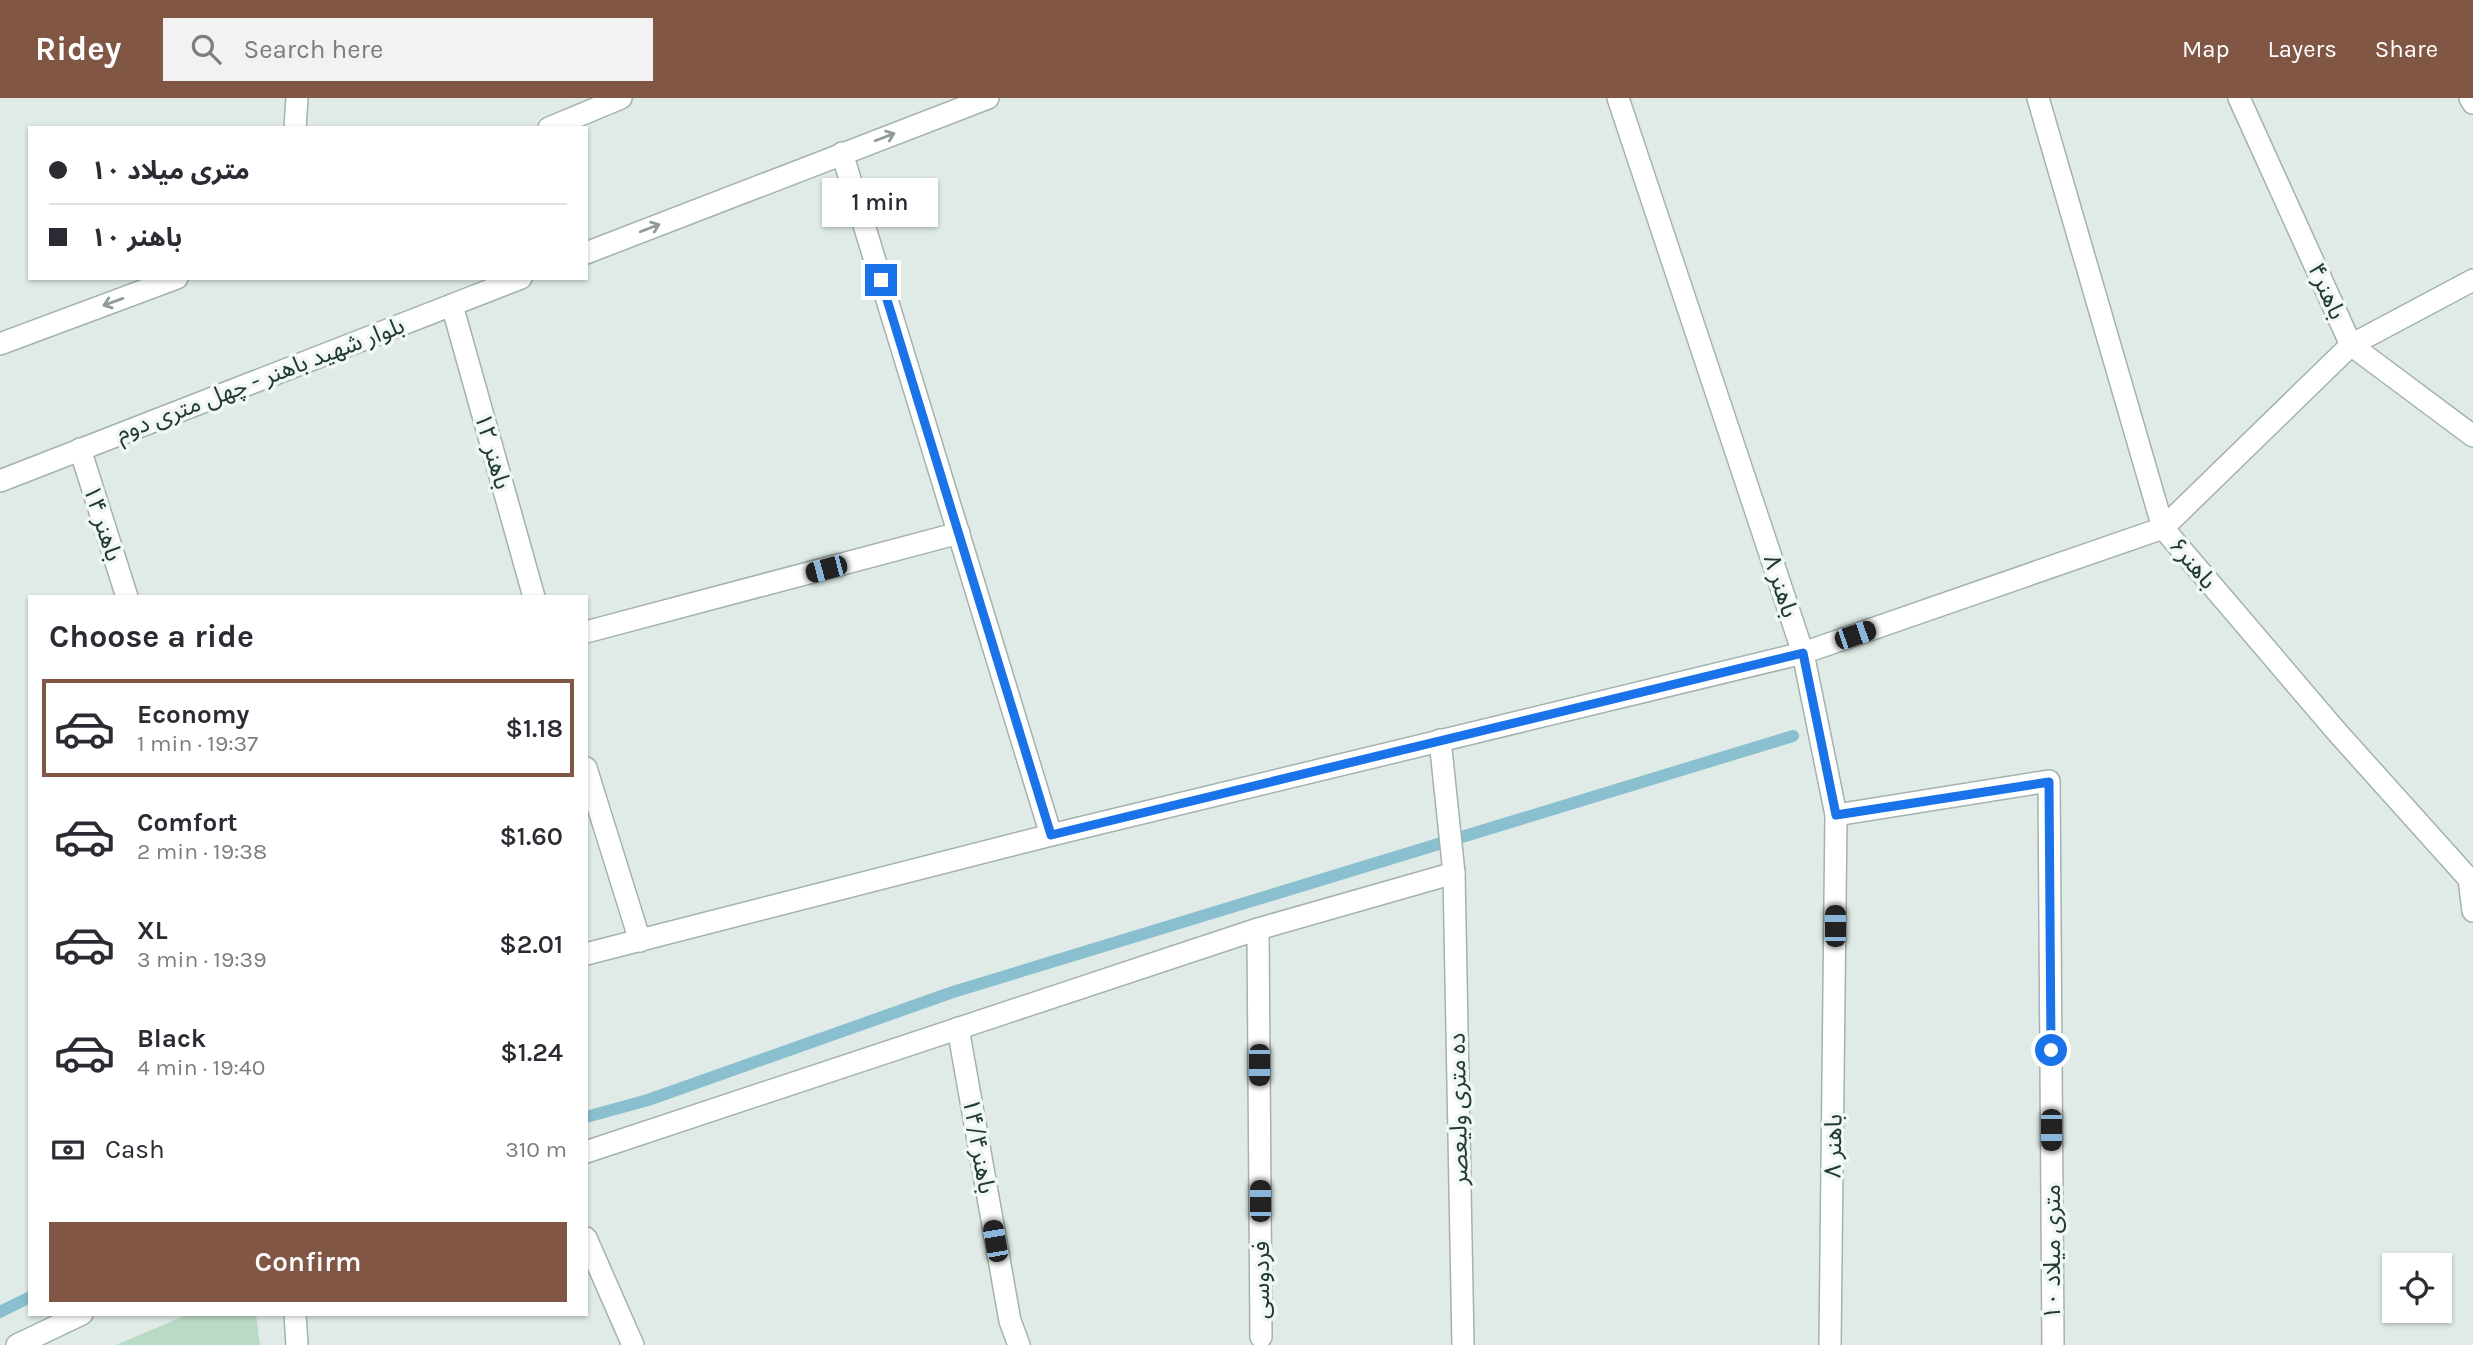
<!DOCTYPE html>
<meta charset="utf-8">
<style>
:root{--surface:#fff;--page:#f2f2f3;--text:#2b2b33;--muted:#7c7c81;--line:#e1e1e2;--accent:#825645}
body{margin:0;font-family:Karla,"Noto Sans Arabic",sans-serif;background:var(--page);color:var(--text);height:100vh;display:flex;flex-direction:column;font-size:26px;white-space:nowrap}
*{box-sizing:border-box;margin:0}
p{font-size:23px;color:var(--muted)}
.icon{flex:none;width:38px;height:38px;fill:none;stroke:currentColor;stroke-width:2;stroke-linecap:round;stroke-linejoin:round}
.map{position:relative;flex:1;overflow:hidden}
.drawer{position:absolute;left:28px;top:497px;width:560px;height:721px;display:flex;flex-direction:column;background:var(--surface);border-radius:0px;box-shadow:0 2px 5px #0004}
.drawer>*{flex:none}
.banner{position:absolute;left:28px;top:28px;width:560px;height:154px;border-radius:0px;box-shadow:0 2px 5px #0004;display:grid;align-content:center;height:154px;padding:0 21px;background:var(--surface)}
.controls{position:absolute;left:2382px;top:1155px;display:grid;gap:14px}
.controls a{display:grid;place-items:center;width:70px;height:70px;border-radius:0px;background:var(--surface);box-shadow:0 2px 5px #0004;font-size:35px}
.end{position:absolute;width:32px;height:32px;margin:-16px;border:9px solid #1a73e8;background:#fff;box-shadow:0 0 0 4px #fff}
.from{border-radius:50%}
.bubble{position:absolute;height:49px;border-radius:0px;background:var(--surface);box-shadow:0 2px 5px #0004;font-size:23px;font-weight:600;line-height:49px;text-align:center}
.car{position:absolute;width:21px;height:42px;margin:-21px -10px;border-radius:9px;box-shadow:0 0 5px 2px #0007;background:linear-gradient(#222 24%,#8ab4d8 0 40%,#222 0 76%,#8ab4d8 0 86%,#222 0)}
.banner b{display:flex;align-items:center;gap:24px;height:66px;font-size:26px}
.banner b+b{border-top:2px solid var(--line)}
.banner i{width:18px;height:18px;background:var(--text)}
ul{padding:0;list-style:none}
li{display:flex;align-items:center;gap:21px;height:98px;margin:0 14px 10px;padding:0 7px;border:4px solid transparent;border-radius:0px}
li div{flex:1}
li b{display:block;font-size:26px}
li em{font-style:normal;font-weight:600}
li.on{border-color:var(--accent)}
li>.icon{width:63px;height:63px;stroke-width:1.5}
h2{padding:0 21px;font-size:32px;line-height:84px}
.pay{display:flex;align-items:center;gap:18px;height:77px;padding:0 21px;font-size:26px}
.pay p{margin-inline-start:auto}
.cta{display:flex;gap:14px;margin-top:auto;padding:14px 21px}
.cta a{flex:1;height:80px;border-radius:0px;background:var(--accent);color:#fff;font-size:28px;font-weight:600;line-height:80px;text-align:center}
header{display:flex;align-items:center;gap:42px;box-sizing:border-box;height:98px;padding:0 35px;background:var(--accent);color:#fff}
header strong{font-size:33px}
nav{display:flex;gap:38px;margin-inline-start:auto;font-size:24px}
.search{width:490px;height:63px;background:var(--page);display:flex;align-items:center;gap:18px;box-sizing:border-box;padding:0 24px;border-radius:0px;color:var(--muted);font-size:26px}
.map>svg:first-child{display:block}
</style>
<header>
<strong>Ridey</strong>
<div class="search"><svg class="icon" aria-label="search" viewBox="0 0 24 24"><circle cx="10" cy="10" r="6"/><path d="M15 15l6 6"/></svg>Search here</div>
<nav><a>Map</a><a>Layers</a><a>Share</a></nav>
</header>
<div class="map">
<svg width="2473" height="1247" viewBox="0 0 2473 1247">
<rect width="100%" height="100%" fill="#e0ebe7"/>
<path fill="#b9dbc5" d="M189,1216h67l4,31h-144z"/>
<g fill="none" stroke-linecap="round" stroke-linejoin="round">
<g stroke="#89bfce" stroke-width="12">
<path d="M586,1019l62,-17 305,-108 840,-256"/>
<path d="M0,1214l30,-15"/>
</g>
<defs>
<g id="minor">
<path d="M1618,0l185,555 33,162 -6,530"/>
<path d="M2038,0l125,430 174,204 132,147 4,32"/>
<path d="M2239,0l112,247 122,91"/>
<path d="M2470,0l3,5"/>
<path d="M295,30l2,-30"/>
<path d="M549,30l72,-30"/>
<path d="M842,55l209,682"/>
<path d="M586,155l402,-155"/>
<path d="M452,207l82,292"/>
<path d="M0,246l177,-66"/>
<path d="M80,351l47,148"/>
<path d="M0,383l521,-203"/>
<path d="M586,534l373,-99"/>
<path d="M1440,642l14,133 9,472"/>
<path d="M586,670l54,173"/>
<path d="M1836,717l213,-34 4,564"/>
<path d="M1258,831l3,408"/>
<path d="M586,856l465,-119 752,-182 360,-125 188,-183 122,-65"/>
<path d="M958,930l52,293 9,24"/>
<path d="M586,1054l672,-223 196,-56"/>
<path d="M586,1140l47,107"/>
<path d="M295,1216l2,31"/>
<path d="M17,1247l65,-31"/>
</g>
</defs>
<use href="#minor" stroke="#a3b2ae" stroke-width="24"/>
<use href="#minor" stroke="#fff" stroke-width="21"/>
</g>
<defs><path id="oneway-shaft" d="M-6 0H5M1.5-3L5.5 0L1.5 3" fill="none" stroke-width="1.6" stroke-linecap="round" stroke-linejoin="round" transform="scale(1.75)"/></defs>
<g stroke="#909c9a">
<use href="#oneway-shaft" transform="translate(885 39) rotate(-21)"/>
<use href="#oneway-shaft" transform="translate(650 130) rotate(-21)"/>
<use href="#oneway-shaft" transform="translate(113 204) rotate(160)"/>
</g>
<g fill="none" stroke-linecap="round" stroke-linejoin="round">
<path stroke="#1a73e8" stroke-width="9" d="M881,182l170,555 752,-182 33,162 213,-33 2,268"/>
</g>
<g text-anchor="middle" stroke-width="7" stroke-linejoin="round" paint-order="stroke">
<g font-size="24" fill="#213a35" stroke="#f0f7f4">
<text transform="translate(2327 193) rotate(66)" y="8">باهنر۴</text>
<text transform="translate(260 281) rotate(-21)" y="8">بلوار شهید باهنر - چهل متری دوم</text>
<text transform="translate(493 353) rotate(74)" y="8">باهنر ۱۲</text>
<text transform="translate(103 425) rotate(72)" y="8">باهنر ۱۴</text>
<text transform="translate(2193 465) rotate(50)" y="8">باهنر۶</text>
<text transform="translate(1781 488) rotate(72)" y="8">باهنر ۸</text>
<text transform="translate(1458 1011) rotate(-91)" y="8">ده متری ولیعصر</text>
<text transform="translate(979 1048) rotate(80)" y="8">باهنر۱۴/۴</text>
<text transform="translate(1833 1048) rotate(-89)" y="8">باهنر ۸</text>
<text transform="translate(2052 1154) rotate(-90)" y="8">۱۰ متری میلاد</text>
<text transform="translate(1261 1182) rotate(-90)" y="8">فردوسی</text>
</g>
</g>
</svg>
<div class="controls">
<a><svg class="icon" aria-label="locate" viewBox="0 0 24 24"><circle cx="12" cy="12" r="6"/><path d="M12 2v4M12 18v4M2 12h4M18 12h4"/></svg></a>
</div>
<i class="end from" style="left:2051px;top:952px"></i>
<i class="end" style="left:881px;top:182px"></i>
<div class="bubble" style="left:822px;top:80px;width:116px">1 min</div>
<i class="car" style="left:826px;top:471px;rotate:255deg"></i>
<i class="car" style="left:1855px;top:537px;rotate:71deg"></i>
<i class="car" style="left:1835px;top:828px;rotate:0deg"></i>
<i class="car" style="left:1259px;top:967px;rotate:180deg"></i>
<i class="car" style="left:2051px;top:1032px;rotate:180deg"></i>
<i class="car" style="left:1260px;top:1103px;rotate:0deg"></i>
<i class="car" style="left:995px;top:1143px;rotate:350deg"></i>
<div class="banner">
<b><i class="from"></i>۱۰ متری میلاد</b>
<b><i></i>باهنر ۱۰</b>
</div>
<section class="drawer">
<h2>Choose a ride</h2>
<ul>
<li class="on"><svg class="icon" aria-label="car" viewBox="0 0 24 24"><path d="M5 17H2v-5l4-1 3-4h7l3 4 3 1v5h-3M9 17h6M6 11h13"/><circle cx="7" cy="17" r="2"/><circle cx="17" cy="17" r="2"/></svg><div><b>Economy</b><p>1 min · 19:37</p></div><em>$1.18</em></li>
<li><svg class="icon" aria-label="car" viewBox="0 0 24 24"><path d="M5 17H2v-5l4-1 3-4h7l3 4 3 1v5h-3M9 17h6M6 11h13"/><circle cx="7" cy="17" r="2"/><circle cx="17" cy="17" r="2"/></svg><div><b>Comfort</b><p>2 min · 19:38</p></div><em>$1.60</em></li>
<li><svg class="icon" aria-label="car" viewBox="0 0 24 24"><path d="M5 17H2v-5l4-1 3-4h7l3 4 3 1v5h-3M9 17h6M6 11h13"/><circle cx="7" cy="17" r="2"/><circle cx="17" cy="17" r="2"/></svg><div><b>XL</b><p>3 min · 19:39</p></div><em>$2.01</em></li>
<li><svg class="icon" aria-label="car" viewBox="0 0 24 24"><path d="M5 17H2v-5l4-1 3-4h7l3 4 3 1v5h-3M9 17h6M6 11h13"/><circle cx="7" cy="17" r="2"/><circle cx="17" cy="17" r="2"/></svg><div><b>Black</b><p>4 min · 19:40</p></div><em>$1.24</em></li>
</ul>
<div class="pay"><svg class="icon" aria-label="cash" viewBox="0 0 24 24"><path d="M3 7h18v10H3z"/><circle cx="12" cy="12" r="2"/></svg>Cash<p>310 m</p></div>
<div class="cta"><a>Confirm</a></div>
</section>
</div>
